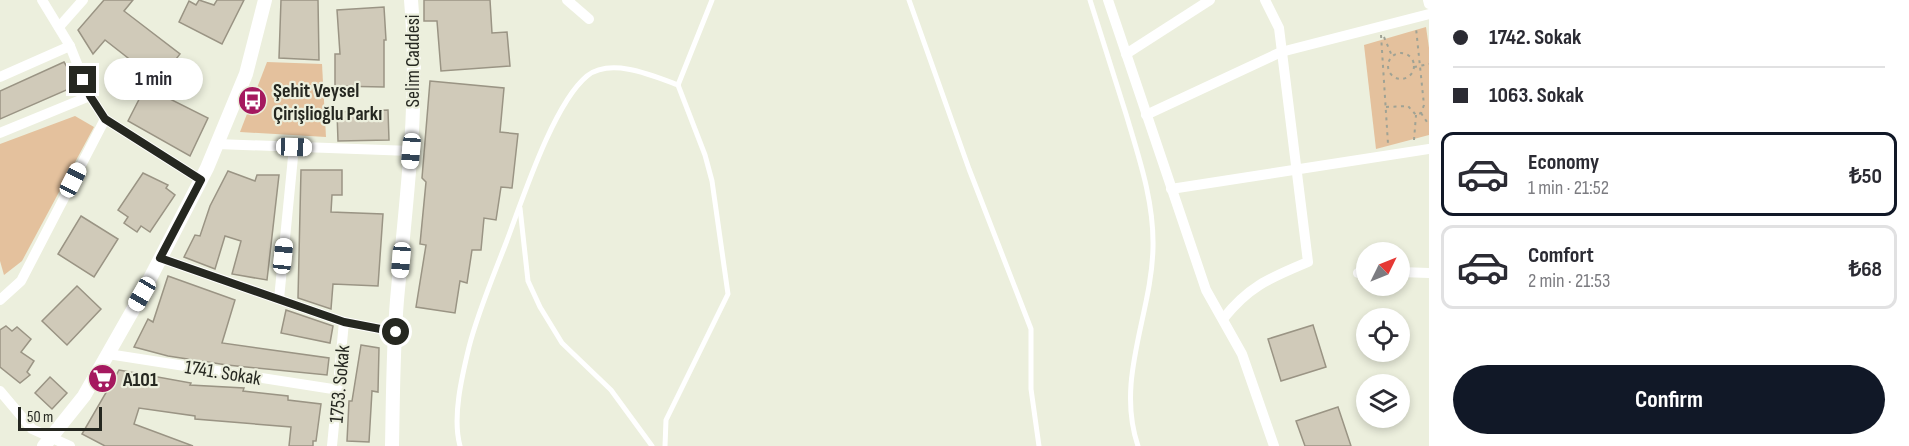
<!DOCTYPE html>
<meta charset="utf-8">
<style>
:root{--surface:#fff;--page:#f2f2f3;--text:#2b2b33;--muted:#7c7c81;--line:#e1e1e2;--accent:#111827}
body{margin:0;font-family:"Sofia Sans Condensed",sans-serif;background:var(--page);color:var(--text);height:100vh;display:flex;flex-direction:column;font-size:22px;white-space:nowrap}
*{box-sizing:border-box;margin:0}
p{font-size:20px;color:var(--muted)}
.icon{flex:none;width:33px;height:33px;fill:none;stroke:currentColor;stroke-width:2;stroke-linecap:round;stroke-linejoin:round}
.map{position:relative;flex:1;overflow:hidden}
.drawer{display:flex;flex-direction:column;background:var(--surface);width:480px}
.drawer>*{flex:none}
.hud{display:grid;align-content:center;height:132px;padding:0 24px;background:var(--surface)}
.needle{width:39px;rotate:47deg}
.tools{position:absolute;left:1356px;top:242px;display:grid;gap:12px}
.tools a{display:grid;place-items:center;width:54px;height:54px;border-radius:50%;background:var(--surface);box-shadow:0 3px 9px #0003;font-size:30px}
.scale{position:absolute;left:18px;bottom:15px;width:84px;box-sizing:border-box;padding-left:6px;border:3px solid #252720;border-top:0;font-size:16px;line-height:21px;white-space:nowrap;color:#252720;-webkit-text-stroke:4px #ecefdd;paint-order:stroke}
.end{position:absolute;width:27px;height:27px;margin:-14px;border:8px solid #252720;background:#fff;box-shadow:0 0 0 3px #fff}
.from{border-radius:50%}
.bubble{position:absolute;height:42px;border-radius:21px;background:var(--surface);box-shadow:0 3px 9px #0003;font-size:20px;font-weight:700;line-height:42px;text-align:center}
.car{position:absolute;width:18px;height:36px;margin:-18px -9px;border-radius:8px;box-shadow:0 0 4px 2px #0007;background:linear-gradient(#fff 24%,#345 0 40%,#fff 0 76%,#345 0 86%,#fff 0)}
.hud b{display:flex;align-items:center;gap:21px;height:57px;font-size:22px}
.hud b+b{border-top:2px solid var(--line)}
.hud i{width:15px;height:15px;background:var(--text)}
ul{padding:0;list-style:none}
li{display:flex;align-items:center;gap:18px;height:84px;margin:0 12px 9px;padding:0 12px;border:3px solid var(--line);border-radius:12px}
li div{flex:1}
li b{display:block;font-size:22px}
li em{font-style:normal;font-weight:700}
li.current{border-color:var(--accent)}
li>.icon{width:54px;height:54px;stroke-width:1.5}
.button{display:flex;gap:12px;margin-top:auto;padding:12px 24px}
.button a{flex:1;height:69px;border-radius:36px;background:var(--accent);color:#fff;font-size:24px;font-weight:700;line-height:69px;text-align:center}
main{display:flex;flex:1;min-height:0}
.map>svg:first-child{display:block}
</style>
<main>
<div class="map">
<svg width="1429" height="446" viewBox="0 0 1429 446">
<rect width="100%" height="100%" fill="#ecefdd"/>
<g fill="#e4c19d">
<path d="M1426,27l3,21v87l-53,14 -12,-104z"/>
<path d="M267,62l55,2 4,73 -86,-5z"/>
<path d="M75,116l19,11 -72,134 -18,14 -4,-14v-117z"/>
</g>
<g fill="#d0cab9" stroke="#9a9484" stroke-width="1.5">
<path d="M104,0h29l-9,11 56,43 -28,36 56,28 -18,38 -62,-35 23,-45 -46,-36 -12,14 -15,-24z"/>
<path d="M199,0l15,5 3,-5h27l-22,44 -43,-22 10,-21 7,4z"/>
<path d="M281,0h37l1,60 -40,-2z"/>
<path d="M424,0h66l2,33 15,-1 3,34 -69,5 -4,-50h-13z"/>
<path d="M384,7l2,33h-2v47l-49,-1v-32h5l-3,-44z"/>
<path d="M64,62l14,23 -78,34v-28z"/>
<path d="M430,81l74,7 -4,44 18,2 -6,54 -11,-1 -5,33 -12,-2 -3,32h-9l-5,33 -7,-2 -5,32 -39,-6 10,-62 -6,-1 6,-62 -4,-4z"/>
<path d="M388,110l1,30 -51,1 -1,-29z"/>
<path d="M301,170h41v25h-10l-1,17 52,2 -5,72 -45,-2 -2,25 -33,-11z"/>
<path d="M228,171l27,10 2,-6h22l-12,105 -35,-6 9,-33 -16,-5 -10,33 -31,-12 11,-22 5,1 10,-30z"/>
<path d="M143,173l25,12 -2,3 9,7 -25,37 -9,-6 -4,6 -13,-9 4,-6 -10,-7z"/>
<path d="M81,216l37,23 -24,38 -36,-23z"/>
<path d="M168,276l67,24 -13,43 107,15 -2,17 -100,-10 -59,-9 -34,-9 14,-28 5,3z"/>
<path d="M77,286l24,23 -34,36 -25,-24z"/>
<path d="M286,310l47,16 -3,17 -49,-10z"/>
<path d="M1313,325l13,42 -45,14 -13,-42z"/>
<path d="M6,326l6,5 5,-4 14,12 -10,13 13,9 -7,11 3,3 -10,8 -20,-16v-37z"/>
<path d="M361,345l18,3 -1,44 -6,-1 -3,51 -22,-1 2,-40h3z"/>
<path d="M119,370l72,13 -1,2 54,3 -1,3 45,5v4l33,4 -5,37h-3v5h-24l2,-19 -96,-8v-3l-56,-8 -5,16 59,22h-88l-23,-12z"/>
<path d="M50,377l17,16 -15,16 -17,-16z"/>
<path d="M1338,407l13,39h-46l-9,-25z"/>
</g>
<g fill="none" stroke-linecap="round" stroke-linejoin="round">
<g stroke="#9fa294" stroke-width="2" stroke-dasharray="3 4.5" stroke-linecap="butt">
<path d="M1381,35l7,109"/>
<path d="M1384,37l8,19"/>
<circle cx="1401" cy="66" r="13"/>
<path d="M1414,67l15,-3"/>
<path d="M1386,107l22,-1 8,9 5,-2 3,-8 -8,-77"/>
<path d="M1421,113l8,12"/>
<path d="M1414,140l2,-25"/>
</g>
<g stroke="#fff" stroke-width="5">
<path d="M909,0l60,169 62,160v60l8,57"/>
<path d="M1090,0c12,38 24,76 36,114 13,44 28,87 27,133 -1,67 -38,132 -15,199"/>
<path d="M520,208l8,73 12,26 22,36 49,47 41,56"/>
<path d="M460,446c-8,-29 2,-70 9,-99 9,-35 24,-70 37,-104 16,-42 47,-139 81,-167 24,-19 67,0 91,9l34,-85"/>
<path d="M665,446l1,-26 62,-126 -16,-113 -7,-26 -27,-70"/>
</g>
<g stroke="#fff" stroke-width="10">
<path d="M42,0l28,46 20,50 15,23 96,61"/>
<path d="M567,0l22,19"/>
<path d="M1108,0l98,290 36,64 32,92"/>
<path d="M1428,0l1,4"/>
<path d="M59,27l24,-27"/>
<path d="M1126,54l84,-54"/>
<path d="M0,77l70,-31"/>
<path d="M1146,115l135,-63 148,-38"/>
<path d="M0,133l90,-37"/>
<path d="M217,144l194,7"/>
<path d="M1171,189l258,-40"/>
<path d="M160,258l184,64 52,10"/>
<path d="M1400,272l29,1"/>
<path d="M1358,273h8"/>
<path d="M279,299l15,-152"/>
<path d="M0,300l21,-19 84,-162"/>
<path d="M1223,319c26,-33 47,-41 85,-57l-29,-234 -14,-28"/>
<path d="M108,354l231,36"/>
<path d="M0,391l32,38 38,17"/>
<path d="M332,446l12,-124"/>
</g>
<g stroke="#fff" stroke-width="14">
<path d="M44,446l40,-50 58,-102 65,-126 39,-94 19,-74"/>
<path d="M392,446c1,-48 1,-98 5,-146 9,-100 23,-200 14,-300"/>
</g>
</g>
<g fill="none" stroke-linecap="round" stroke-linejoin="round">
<path stroke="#252720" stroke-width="8" d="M83,80l7,16 15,23 96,61 -41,78 184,64 52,10"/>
</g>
<defs>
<symbol id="bus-disc" viewBox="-11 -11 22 22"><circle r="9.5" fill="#a5195f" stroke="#ecefdd"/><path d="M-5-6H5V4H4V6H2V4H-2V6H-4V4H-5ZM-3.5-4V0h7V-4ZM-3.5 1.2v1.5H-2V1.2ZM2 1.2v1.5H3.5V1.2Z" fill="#fff"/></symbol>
<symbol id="supermarket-disc" viewBox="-11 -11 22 22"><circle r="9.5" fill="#a5195f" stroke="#ecefdd"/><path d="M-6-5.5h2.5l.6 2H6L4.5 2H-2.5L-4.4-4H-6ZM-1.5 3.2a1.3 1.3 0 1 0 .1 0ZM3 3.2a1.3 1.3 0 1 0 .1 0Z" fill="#fff"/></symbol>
</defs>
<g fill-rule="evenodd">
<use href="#bus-disc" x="236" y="84" width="33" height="33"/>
<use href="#supermarket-disc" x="86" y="362" width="33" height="33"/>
</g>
<g text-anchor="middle" stroke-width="4.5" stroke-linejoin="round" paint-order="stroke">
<g font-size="20" fill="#252720" stroke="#ecefdd">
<text transform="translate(412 61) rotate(-90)" y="7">Selim Caddesi</text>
<text transform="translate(223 372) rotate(9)" y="7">1741. Sokak</text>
<text transform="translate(339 384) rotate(-85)" y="7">1753. Sokak</text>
</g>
<g font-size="20" font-weight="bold" fill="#252720" stroke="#ecefdd" text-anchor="start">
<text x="273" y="97">Şehit Veysel<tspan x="273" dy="23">Çirişlioğlu Parkı</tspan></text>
<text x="123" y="386">A101</text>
</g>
</g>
</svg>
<div class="tools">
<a><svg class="needle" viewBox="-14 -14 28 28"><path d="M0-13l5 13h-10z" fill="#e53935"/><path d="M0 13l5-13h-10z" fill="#7c7c81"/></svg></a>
<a><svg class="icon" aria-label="locate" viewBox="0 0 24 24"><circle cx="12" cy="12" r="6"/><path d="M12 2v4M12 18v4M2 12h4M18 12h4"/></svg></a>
<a><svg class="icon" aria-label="layers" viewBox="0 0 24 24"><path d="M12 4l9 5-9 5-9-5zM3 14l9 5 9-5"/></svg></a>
</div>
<div class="scale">50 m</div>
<i class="end from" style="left:396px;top:332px"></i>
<i class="end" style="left:83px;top:80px"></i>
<div class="bubble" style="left:104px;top:58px;width:99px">1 min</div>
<i class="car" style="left:294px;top:147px;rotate:92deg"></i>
<i class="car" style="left:411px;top:151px;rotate:185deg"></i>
<i class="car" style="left:73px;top:180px;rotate:27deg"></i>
<i class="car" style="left:283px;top:256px;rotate:6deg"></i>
<i class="car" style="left:401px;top:260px;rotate:185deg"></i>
<i class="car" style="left:142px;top:294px;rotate:210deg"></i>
</div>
<section class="drawer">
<div class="hud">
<b><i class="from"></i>1742. Sokak</b>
<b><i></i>1063. Sokak</b>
</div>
<ul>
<li class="current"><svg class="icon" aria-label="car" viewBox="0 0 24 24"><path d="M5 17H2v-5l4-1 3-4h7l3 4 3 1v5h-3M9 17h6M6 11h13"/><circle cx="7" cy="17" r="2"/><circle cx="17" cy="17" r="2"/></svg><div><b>Economy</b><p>1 min · 21:52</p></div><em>₺50</em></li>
<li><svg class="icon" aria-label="car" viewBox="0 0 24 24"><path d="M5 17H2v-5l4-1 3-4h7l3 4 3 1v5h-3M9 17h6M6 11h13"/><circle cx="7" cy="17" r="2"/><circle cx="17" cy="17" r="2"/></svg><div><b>Comfort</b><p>2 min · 21:53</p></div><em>₺68</em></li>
</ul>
<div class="button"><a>Confirm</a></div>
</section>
</main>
